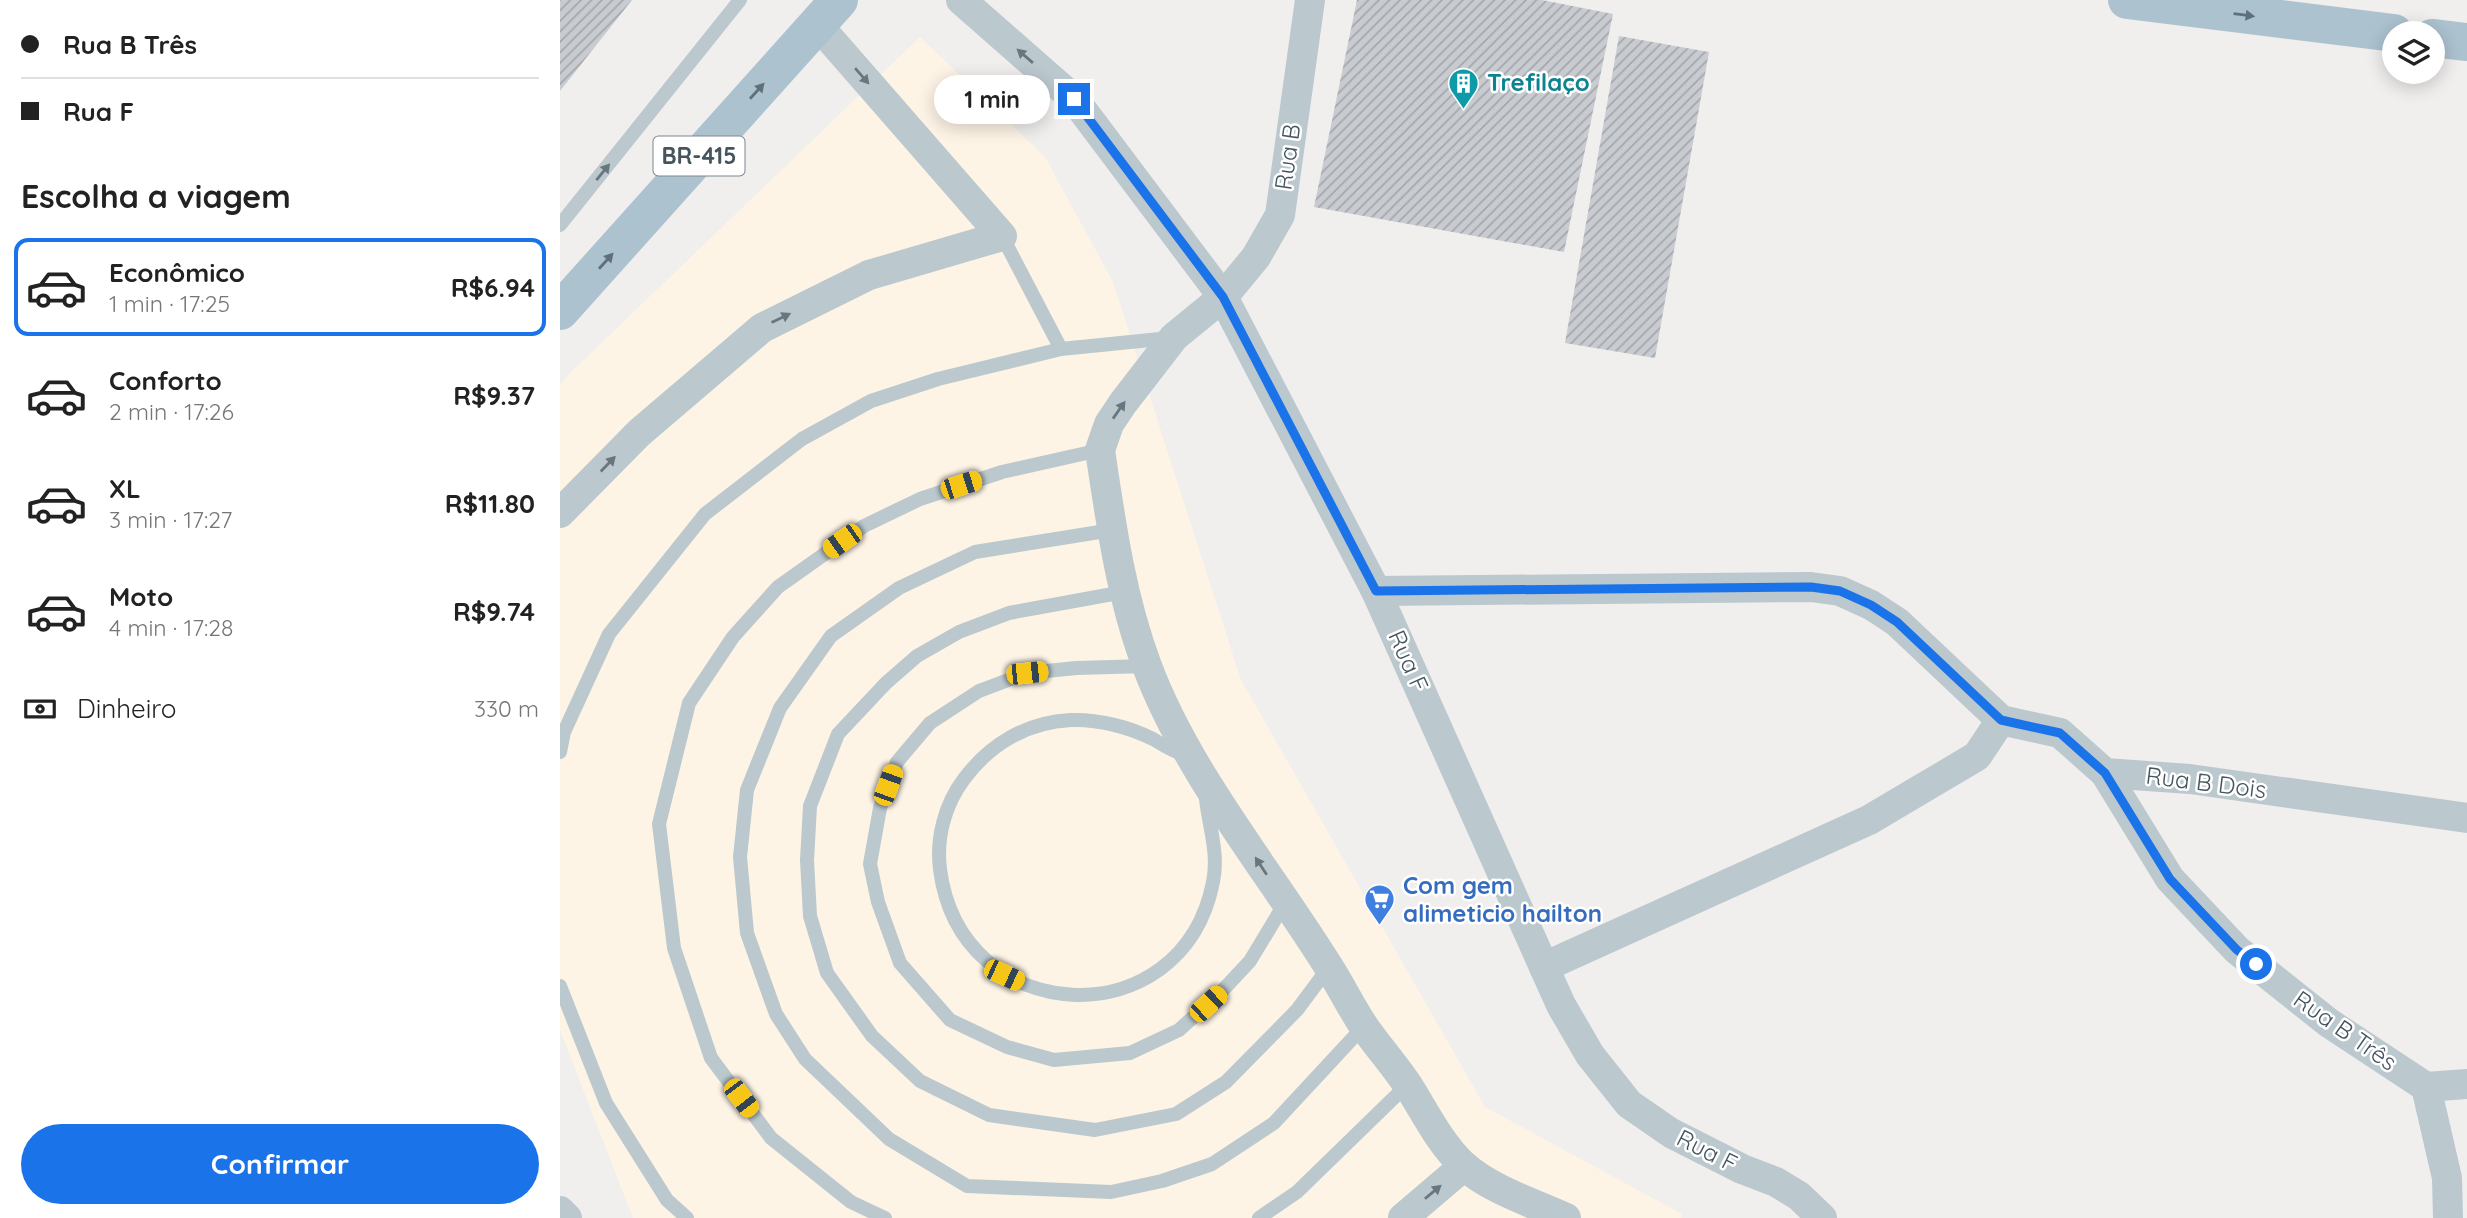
<!DOCTYPE html>
<html lang="pt">
<meta charset="utf-8">
<style>
:root{--surface:#fff;--page:#f6f6f6;--text:#222;--muted:#767676;--line:#e0e0e0;--accent:#1a73e8}
body{margin:0;font-family:Quicksand,sans-serif;background:var(--page);color:var(--text);height:100vh;display:flex;flex-direction:column;font-size:26px;white-space:nowrap}
*{box-sizing:border-box;margin:0}
p{font-size:23px;color:var(--muted)}
.icon{flex:none;width:38px;height:38px;fill:none;stroke:currentColor;stroke-width:2;stroke-linecap:round;stroke-linejoin:round}
.map{position:relative;flex:1;overflow:hidden}
.drawer{display:flex;flex-direction:column;background:var(--surface);width:560px}
.drawer>*{flex:none}
.guide{display:grid;align-content:center;height:154px;padding:0 21px;background:var(--surface)}
.controls{position:absolute;left:1822px;top:21px;display:grid;gap:14px}
.controls a{display:grid;place-items:center;width:63px;height:63px;border-radius:50%;background:var(--surface);box-shadow:0 4px 18px #0003;font-size:35px}
.end{position:absolute;width:32px;height:32px;margin:-16px;border:9px solid #1a73e8;background:#fff;box-shadow:0 0 0 4px #fff}
.from{border-radius:50%}
.bubble{position:absolute;height:49px;border-radius:24px;background:var(--surface);box-shadow:0 4px 18px #0003;font-size:23px;font-weight:700;line-height:49px;text-align:center}
.car{position:absolute;width:21px;height:42px;margin:-21px -10px;border-radius:9px;box-shadow:0 0 5px 2px #0007;background:linear-gradient(#f5c518 24%,#345 0 40%,#f5c518 0 76%,#345 0 86%,#f5c518 0)}
.guide b{display:flex;align-items:center;gap:24px;height:66px;font-size:26px}
.guide b+b{border-top:2px solid var(--line)}
.guide i{width:18px;height:18px;background:var(--text)}
ul{padding:0;list-style:none}
li{display:flex;align-items:center;gap:21px;height:98px;margin:0 14px 10px;padding:0 7px;border:4px solid transparent;border-radius:14px}
li div{flex:1}
li b{display:block;font-size:26px}
li em{font-style:normal;font-weight:700}
li.on{border-color:var(--accent)}
li>.icon{width:63px;height:63px;stroke-width:1.5}
h2{padding:0 21px;font-size:32px;line-height:84px}
.pay{display:flex;align-items:center;gap:18px;height:77px;padding:0 21px;font-size:26px}
.pay p{margin-inline-start:auto}
.button{display:flex;gap:14px;margin-top:auto;padding:14px 21px}
.button a{flex:1;height:80px;border-radius:42px;background:var(--accent);color:#fff;font-size:28px;font-weight:700;line-height:80px;text-align:center}
main{display:flex;flex:1;min-height:0}
.map>svg:first-child{display:block}
</style>
<main>
<section class="drawer">
<div class="guide">
<b><i class="from"></i>Rua B Três</b>
<b><i></i>Rua F</b>
</div>
<h2>Escolha a viagem</h2>
<ul>
<li class="on"><svg class="icon" aria-label="car" viewBox="0 0 24 24"><path d="M5 17H2v-5l4-1 3-4h7l3 4 3 1v5h-3M9 17h6M6 11h13"/><circle cx="7" cy="17" r="2"/><circle cx="17" cy="17" r="2"/></svg><div><b>Econômico</b><p>1 min · 17:25</p></div><em>R$6.94</em></li>
<li><svg class="icon" aria-label="car" viewBox="0 0 24 24"><path d="M5 17H2v-5l4-1 3-4h7l3 4 3 1v5h-3M9 17h6M6 11h13"/><circle cx="7" cy="17" r="2"/><circle cx="17" cy="17" r="2"/></svg><div><b>Conforto</b><p>2 min · 17:26</p></div><em>R$9.37</em></li>
<li><svg class="icon" aria-label="car" viewBox="0 0 24 24"><path d="M5 17H2v-5l4-1 3-4h7l3 4 3 1v5h-3M9 17h6M6 11h13"/><circle cx="7" cy="17" r="2"/><circle cx="17" cy="17" r="2"/></svg><div><b>XL</b><p>3 min · 17:27</p></div><em>R$11.80</em></li>
<li><svg class="icon" aria-label="car" viewBox="0 0 24 24"><path d="M5 17H2v-5l4-1 3-4h7l3 4 3 1v5h-3M9 17h6M6 11h13"/><circle cx="7" cy="17" r="2"/><circle cx="17" cy="17" r="2"/></svg><div><b>Moto</b><p>4 min · 17:28</p></div><em>R$9.74</em></li>
</ul>
<div class="pay"><svg class="icon" aria-label="cash" viewBox="0 0 24 24"><path d="M3 7h18v10H3z"/><circle cx="12" cy="12" r="2"/></svg>Dinheiro<p>330 m</p></div>
<div class="button"><a>Confirmar</a></div>
</section>
<div class="map">
<svg width="1907" height="1218" viewBox="0 0 1907 1218">
<defs>
<pattern id="building-hatch" width="6" height="6" patternUnits="userSpaceOnUse" patternTransform="scale(1.75)"><rect width="6" height="6" fill="#c8ccd1"/><path d="M-1 1l2-2M0 6l6-6M5 7l2-2" fill="none" stroke="#a4a8ad"/></pattern>
</defs>
<rect width="100%" height="100%" fill="#f1eeee"/>
<path fill="#fdf4e6" d="M360,37l125,120 68,125 128,398 244,427 197,107 -1,4h-1048l-73,-188v-645l9,-11z"/>
<g fill="url(#building-hatch)">
<path d="M0,0h72l-72,91z"/>
<path d="M797,0h185l71,14 -49,238 -250,-45z"/>
<path d="M1059,36l90,16 -54,306 -90,-15z"/>
</g>
<g fill="none" stroke-linecap="round" stroke-linejoin="round">
<g stroke="#bbc8ce" stroke-width="14">
<path d="M0,225l180,-225"/>
<path d="M442,236l59,113"/>
<path d="M552,530l-137,22 -76,36 -68,48 -51,72 -33,82 -7,67 7,76 29,81 29,45 84,80 78,47 144,6 51,-11 50,-17 62,-41 90,-97"/>
<path d="M564,592l-115,21 -50,19 -42,24 -31,27 -48,51 -28,72 -3,54 3,56 17,57 45,63 48,45 69,34 106,15 81,-16 50,-32 71,-72 32,-43"/>
<path d="M587,666l-71,2 -49,5 -48,18 -49,32 -33,39 -17,46 -10,56 8,38 22,61 50,57 57,27 47,13 76,-7 49,-23 43,-39 28,-30 35,-58"/>
<path d="M0,752l4,-20 45,-98 96,-120 97,-75 69,-38 67,-22 123,-30 109,-11"/>
<path d="M626,755c-13,-3 -21,-9 -33,-16 -24,-12 -55,-20 -82,-19 -44,2 -81,24 -107,59 -19,25 -28,59 -24,90 20,160 242,171 273,13 6,-29 -4,-55 -7,-83"/>
<path d="M0,986l46,117 61,97 20,18"/>
<path d="M325,1218l-34,-16 -80,-64 -60,-80 -37,-110 -15,-124 30,-121 44,-66 45,-50 86,-61 56,-27 82,-27 98,-22"/>
<path d="M699,1218l38,-26 110,-107"/>
</g>
<g stroke="#bbc8ce" stroke-width="30">
<path d="M401,0l113,99 149,198 153,294 185,414 29,50 39,49 42,29 71,36 34,13 23,14 23,22"/>
<path d="M750,0l-30,215 -24,42 -33,40 -49,40 -51,66 -14,21 -9,26c11,74 21,147 47,216 40,107 123,206 183,303 12,19 22,40 35,59 14,20 31,39 44,59 17,27 31,56 54,78 28,25 70,38 103,53"/>
<path d="M0,513l79,-80 123,-105 107,-53 133,-39 -185,-212"/>
<path d="M816,591l435,-4 29,4 31,14 26,17 104,98 59,13 45,40 85,6 277,39"/>
<path d="M1545,773l65,106 67,71 92,73 97,64 21,91 1,40"/>
<path d="M984,967l325,-147 108,-64 24,-36"/>
<path d="M1866,1087l41,-3"/>
<path d="M0,1211l7,7"/>
<path d="M843,1218l61,-52"/>
</g>
<g stroke="#acc2cf" stroke-width="38">
<path d="M1567,0l267,33"/>
<path d="M1872,38l35,4"/>
<path d="M0,311l279,-311"/>
</g>
</g>
<defs><path id="oneway-solid" d="M-6-.8H1V-3.2L6.5 0L1 3.2V.8H-6Z" transform="scale(1.75)"/></defs>
<g fill="#5f707a">
<use href="#oneway-solid" transform="translate(1684 15) rotate(7)"/>
<use href="#oneway-solid" transform="translate(197 91) rotate(-48)"/>
<use href="#oneway-solid" transform="translate(46 261) rotate(-48)"/>
</g>
<g fill="#68777f">
<use href="#oneway-solid" transform="translate(465 56) rotate(-139)"/>
<use href="#oneway-solid" transform="translate(302 76) rotate(49)"/>
<use href="#oneway-solid" transform="translate(43 172) rotate(-51)"/>
<use href="#oneway-solid" transform="translate(221 318) rotate(-26)"/>
<use href="#oneway-solid" transform="translate(559 410) rotate(-55)"/>
<use href="#oneway-solid" transform="translate(48 464) rotate(-46)"/>
<use href="#oneway-solid" transform="translate(701 866) rotate(-123)"/>
<use href="#oneway-solid" transform="translate(873 1192) rotate(-40)"/>
</g>
<g fill="none" stroke-linecap="round" stroke-linejoin="round">
<path stroke="#1a73e8" stroke-width="9" d="M514,99l149,198 153,294 435,-4 29,4 31,14 26,17 104,98 59,13 45,40 65,106 67,71 19,14"/>
</g>
<defs>
<symbol id="building-pin" viewBox="-11 -11 22 30"><path d="M0 17L-7.5 6A9.5 9.5 0 1 1 7.5 6Z" fill="#0f9aa8" stroke="#fff"/><path d="M-4-6H4V6H1V3H-1V6H-4ZM-2.5-4.3h1.7v1.8h-1.7ZM.8-4.3h1.7v1.8H.8ZM-2.5-1h1.7V.8h-1.7ZM.8-1h1.7V.8H.8Z" fill="#fff"/></symbol>
<symbol id="supermarket-pin" viewBox="-11 -11 22 30"><path d="M0 17L-7.5 6A9.5 9.5 0 1 1 7.5 6Z" fill="#3f7fe0" stroke="#fff"/><path d="M-6-5.5h2.5l.6 2H6L4.5 2H-2.5L-4.4-4H-6ZM-1.5 3.2a1.3 1.3 0 1 0 .1 0ZM3 3.2a1.3 1.3 0 1 0 .1 0Z" fill="#fff"/></symbol>
</defs>
<g fill-rule="evenodd">
<use href="#building-pin" x="886" y="66" width="35" height="47"/>
<use href="#supermarket-pin" x="802" y="882" width="35" height="47"/>
</g>
<g text-anchor="middle" stroke-width="5" stroke-linejoin="round" paint-order="stroke">
<rect fill="#fff" stroke="#7d878e" stroke-width="2" x="93.5" y="136.5" width="91" height="39" rx="5"/>
<g font-size="23" font-weight="bold" fill="#45545d">
<text x="139" y="164">BR-415</text>
</g>
<g font-size="24" font-weight="bold" fill="#0d838f" stroke="#fff" text-anchor="start">
<text x="927" y="91">Trefilaço</text>
</g>
<g font-size="24" fill="#45545d" stroke="#fff">
<text transform="translate(728 157) rotate(-82)" y="8">Rua B</text>
<text transform="translate(848 661) rotate(66)" y="8">Rua F</text>
<text transform="translate(1646 783) rotate(7)" y="8">Rua B Dois</text>
<text transform="translate(1785 1031) rotate(35)" y="8">Rua B Três</text>
<text transform="translate(1147 1151) rotate(27)" y="8">Rua F</text>
</g>
<g font-size="24" font-weight="bold" fill="#366cbe" stroke="#fff" text-anchor="start">
<text x="843" y="894">Com gem<tspan x="843" dy="28">alimeticio hailton</tspan></text>
</g>
</g>
</svg>
<div class="controls">
<a><svg class="icon" aria-label="layers" viewBox="0 0 24 24"><path d="M12 4l9 5-9 5-9-5zM3 14l9 5 9-5"/></svg></a>
</div>
<i class="end from" style="left:1696px;top:964px"></i>
<i class="end" style="left:514px;top:99px"></i>
<div class="bubble" style="left:374px;top:75px;width:116px">1 min</div>
<i class="car" style="left:401px;top:485px;rotate:72deg"></i>
<i class="car" style="left:282px;top:541px;rotate:235deg"></i>
<i class="car" style="left:467px;top:673px;rotate:84deg"></i>
<i class="car" style="left:328px;top:785px;rotate:20deg"></i>
<i class="car" style="left:444px;top:975px;rotate:115deg"></i>
<i class="car" style="left:648px;top:1004px;rotate:47deg"></i>
<i class="car" style="left:181px;top:1098px;rotate:143deg"></i>
</div>
</main>
